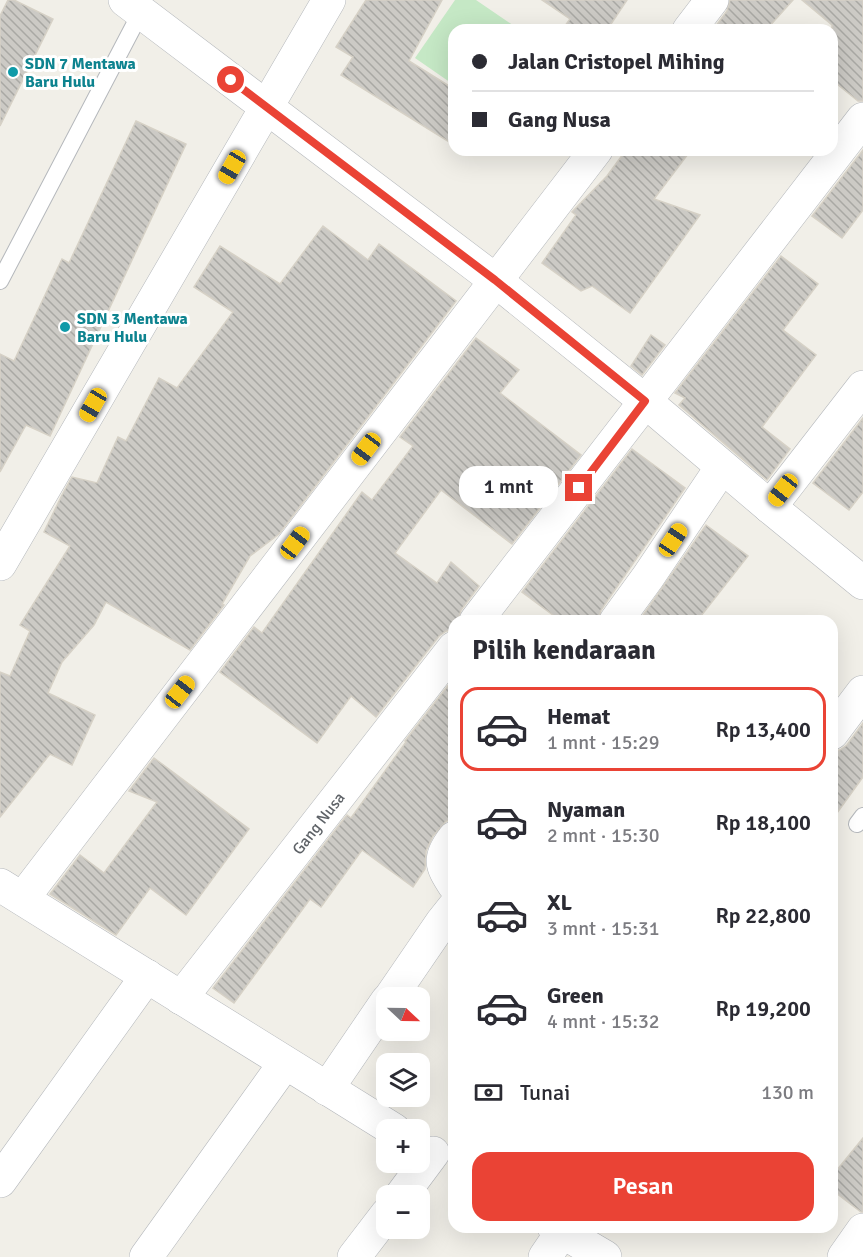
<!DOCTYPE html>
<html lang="id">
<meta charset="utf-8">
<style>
:root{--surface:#fff;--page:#f7f7f7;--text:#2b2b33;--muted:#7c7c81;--line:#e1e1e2;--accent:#ea4335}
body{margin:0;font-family:Signika,sans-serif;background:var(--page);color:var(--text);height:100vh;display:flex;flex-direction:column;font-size:22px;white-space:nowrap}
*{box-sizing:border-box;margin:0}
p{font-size:20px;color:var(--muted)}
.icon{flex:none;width:33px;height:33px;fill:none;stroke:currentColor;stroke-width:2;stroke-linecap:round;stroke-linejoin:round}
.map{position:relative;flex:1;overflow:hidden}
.details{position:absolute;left:448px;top:615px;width:390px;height:618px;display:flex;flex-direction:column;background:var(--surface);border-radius:18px;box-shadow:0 6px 24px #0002}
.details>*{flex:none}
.guide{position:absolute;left:448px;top:24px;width:390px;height:132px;border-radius:18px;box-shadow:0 6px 24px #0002;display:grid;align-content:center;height:132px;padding:0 24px;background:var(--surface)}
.needle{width:39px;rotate:112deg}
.fabs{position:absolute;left:376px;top:987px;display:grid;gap:12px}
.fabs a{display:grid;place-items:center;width:54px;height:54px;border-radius:12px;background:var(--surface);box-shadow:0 6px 24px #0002;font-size:30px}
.end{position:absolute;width:27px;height:27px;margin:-14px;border:8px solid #ea4335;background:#fff;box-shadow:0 0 0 3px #fff}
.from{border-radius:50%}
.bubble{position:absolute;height:42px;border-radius:18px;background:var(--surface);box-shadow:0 6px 24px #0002;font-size:20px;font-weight:600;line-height:42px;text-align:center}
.car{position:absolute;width:18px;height:36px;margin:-18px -9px;border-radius:8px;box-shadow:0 0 4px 2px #0007;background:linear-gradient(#f5c518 24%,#345 0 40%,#f5c518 0 76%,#345 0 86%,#f5c518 0)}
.guide b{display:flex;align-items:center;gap:21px;height:57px;font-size:22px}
.guide b+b{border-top:2px solid var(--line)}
.guide i{width:15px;height:15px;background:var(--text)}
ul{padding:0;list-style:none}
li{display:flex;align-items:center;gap:18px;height:84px;margin:0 12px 9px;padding:0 12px;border:3px solid transparent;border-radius:18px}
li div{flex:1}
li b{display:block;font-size:22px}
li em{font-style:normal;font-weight:600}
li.current{border-color:var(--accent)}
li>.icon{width:54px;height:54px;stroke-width:1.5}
h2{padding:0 24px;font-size:27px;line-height:72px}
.pay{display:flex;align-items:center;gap:15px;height:66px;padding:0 24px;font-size:22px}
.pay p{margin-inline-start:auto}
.primary-button{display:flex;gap:12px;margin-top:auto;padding:12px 24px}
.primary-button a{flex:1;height:69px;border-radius:18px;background:var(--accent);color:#fff;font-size:24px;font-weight:600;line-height:69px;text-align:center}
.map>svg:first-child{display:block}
</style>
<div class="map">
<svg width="863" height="1257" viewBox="0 0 863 1257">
<defs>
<pattern id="building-back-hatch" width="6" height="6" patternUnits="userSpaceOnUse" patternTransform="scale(1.5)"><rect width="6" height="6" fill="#cccac5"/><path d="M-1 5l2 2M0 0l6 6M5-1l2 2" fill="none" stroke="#a9a8a4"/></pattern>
</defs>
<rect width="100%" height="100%" fill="#f1efe8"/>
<path fill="#c5e8c5" d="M455,0h21l44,30h-66v55l-39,-27z"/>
<g fill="url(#building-back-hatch)" stroke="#d6d1c6" stroke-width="1.5">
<path d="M8,0h6l39,19 -53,107v-110z"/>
<path d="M366,0h76l-33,61 45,28v56l-113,-70 12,-18 -17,-10z"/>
<path d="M542,0h85l-20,30h-45l8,-11z"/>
<path d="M730,0h63l-27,30h-53l14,-19z"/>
<path d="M802,0h61v101h-5l-26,-21v-55z"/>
<path d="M136,121l50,23 -136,292 -24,-11 -26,47v-118l14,7 48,-102 7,4z"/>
<path d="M626,150h65l-37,49 46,16 -70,98 -38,-27 -11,5 -39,-28 34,-48 -4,-3 35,-36z"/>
<path d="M863,150v60l-21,28 -30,-22z"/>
<path d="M323,226l45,34 11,-16 77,57 -177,233 -29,22 -28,48 2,1 -34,45 -84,-48 -12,23 -32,37 -14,31 47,22 -23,50 -22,-11 -50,63v-145l10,4 20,-45 -10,-6 50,-79 -26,-14 18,-37 10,-18 25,6 21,-46 8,4 33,-63 18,10 56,-76 -39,-25 26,-41 60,38z"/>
<path d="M781,256l37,28 -35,46 33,25 -54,72 28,22 -23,31 -88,-75 6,-7 -10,-5z"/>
<path d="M651,335l14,10 -23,30 -11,-9z"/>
<path d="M476,338l43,32 -19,23 81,62 -69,89 -71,-54 -46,63 42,30 14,-21 28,24 -18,24 -3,11h-4v9l-8,1 -7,5 -63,81 -25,-21 -34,47 -97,-71 34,-45 8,6 100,-141 10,8 41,-54 -13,-9z"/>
<path d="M863,418v74l-14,18 -36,-27z"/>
<path d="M632,449l53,39 -84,122 -3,11h-37l-39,-29z"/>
<path d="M706,525l42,31 -51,65h-58z"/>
<path d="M454,678v142l-8,1 -13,15 -7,15 -1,18 -12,18 -51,-37 -41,57 -11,-8 -76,104 -21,-15 134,-173 4,3 55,-76 -1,-1z"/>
<path d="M863,723v54l-31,43v-69l8,-1 7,-5z"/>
<path d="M154,758l95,71 -63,86 -36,-27 -34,47 -66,-41 30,-39 24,18 53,-71 -28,-11z"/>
<path d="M863,1138v74h-2l-29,-22v-14z"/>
</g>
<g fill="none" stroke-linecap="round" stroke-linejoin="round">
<defs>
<g id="service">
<path d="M0,281l141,-269"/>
<path d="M857,824l6,-8"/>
</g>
<g id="minor">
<path d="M689,30l23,-30"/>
<path d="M770,507l93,-120"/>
<path d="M0,564l329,-564"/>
<path d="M476,621l387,-502"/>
<path d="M616,621l32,-44 74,-110"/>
<path d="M832,733l31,-41"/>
<path d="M454,838c-16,20 -13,27 0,47"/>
<path d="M0,885l394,245"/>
<path d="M23,898l573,-748"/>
<path d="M181,998l273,-350"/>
<path d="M390,998l52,-76 12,-15"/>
<path d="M327,1089l60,-88"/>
<path d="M0,1181l147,-205"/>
<path d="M401,1196l32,-43"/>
<path d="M554,1227l51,30"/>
<path d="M146,1257l139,-194"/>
<path d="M354,1257l33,-43"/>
<path d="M545,1257l17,-25"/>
<path d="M844,1257l19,-27"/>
</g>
<path id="tertiary" d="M125,0l370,280 150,121 125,106 93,76"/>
</defs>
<use href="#service" stroke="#b5b8bc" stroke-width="18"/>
<use href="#minor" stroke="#b5b8bc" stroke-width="34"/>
<use href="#tertiary" stroke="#b5b8bc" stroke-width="34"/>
<use href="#service" stroke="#fff" stroke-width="16"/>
<use href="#minor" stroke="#fff" stroke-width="33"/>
<use href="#tertiary" stroke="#fff" stroke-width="33"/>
</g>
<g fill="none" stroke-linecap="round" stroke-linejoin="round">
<path stroke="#ea4335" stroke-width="8" d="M231,80l264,200 150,121 -66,87"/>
</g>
<g fill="#0f9aa8" stroke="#fff" stroke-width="2">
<circle cx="13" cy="72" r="6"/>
<circle cx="65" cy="327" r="6"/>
</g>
<g text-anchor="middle" stroke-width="6" stroke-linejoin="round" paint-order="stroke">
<g font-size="16" font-weight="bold" fill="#0d838f" stroke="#fff" text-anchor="start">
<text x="25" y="69">SDN 7 Mentawa<tspan x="25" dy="18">Baru Hulu</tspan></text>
<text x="77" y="324">SDN 3 Mentawa<tspan x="77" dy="18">Baru Hulu</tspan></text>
</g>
<g font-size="16" fill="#5f6368" stroke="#fff">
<text transform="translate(318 823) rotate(-52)" y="6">Gang Nusa</text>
</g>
</g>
</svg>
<div class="fabs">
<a><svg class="needle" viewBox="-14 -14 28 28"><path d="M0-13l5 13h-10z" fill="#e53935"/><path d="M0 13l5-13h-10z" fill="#7c7c81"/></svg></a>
<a><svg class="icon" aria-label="layers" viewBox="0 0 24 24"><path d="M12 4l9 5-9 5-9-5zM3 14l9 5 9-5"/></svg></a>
<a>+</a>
<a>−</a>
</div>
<i class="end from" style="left:231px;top:80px"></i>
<i class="end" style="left:579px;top:488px"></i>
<div class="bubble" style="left:459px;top:466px;width:99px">1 mnt</div>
<i class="car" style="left:232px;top:167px;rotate:210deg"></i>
<i class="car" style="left:93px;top:405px;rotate:210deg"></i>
<i class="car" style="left:366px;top:449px;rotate:217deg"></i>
<i class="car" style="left:783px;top:490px;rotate:218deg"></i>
<i class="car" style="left:673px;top:540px;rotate:34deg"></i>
<i class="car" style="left:295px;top:543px;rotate:37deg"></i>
<i class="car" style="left:180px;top:692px;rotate:38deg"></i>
<div class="guide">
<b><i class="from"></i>Jalan Cristopel Mihing</b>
<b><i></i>Gang Nusa</b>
</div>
<section class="details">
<h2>Pilih kendaraan</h2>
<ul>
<li class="current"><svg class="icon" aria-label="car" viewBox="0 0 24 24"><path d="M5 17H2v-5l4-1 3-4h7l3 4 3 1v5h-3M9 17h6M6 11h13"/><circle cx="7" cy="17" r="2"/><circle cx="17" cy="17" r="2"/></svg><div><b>Hemat</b><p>1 mnt · 15:29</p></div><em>Rp 13,400</em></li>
<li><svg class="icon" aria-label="car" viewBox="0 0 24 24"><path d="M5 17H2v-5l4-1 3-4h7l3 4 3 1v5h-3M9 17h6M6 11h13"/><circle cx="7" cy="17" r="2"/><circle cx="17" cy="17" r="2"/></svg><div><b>Nyaman</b><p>2 mnt · 15:30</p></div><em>Rp 18,100</em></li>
<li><svg class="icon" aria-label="car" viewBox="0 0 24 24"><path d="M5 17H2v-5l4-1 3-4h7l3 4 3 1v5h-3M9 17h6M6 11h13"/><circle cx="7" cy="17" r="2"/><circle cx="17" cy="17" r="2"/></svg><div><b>XL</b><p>3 mnt · 15:31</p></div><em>Rp 22,800</em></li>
<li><svg class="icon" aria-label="car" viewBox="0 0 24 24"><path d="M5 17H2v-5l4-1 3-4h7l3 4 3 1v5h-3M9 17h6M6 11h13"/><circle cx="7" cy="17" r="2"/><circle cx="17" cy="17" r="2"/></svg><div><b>Green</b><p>4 mnt · 15:32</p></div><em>Rp 19,200</em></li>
</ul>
<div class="pay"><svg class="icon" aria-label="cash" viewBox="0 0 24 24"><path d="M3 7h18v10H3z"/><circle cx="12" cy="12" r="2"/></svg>Tunai<p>130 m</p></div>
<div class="primary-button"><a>Pesan</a></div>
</section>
</div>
